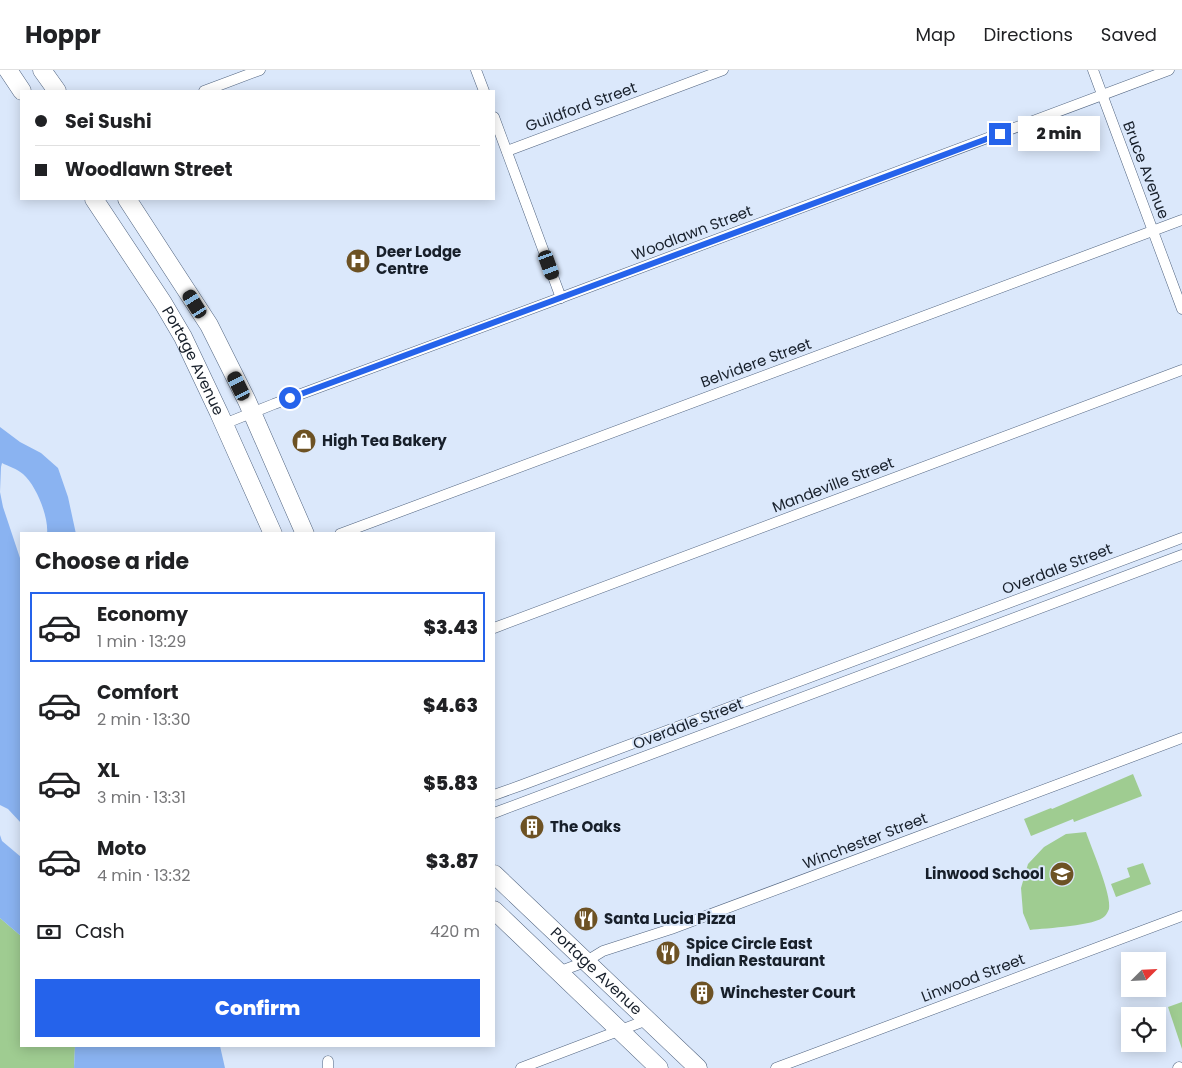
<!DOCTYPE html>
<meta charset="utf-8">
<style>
:root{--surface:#fff;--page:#f2f2f2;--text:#202124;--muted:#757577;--line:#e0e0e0;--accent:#2563eb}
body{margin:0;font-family:Poppins,sans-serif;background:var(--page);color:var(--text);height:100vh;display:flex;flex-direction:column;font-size:19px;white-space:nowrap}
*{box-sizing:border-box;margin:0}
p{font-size:16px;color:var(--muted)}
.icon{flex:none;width:28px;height:28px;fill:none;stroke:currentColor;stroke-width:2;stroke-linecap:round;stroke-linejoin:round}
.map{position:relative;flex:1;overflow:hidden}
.drawer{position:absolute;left:20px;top:462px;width:475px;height:515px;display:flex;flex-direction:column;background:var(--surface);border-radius:0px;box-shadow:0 2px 12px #0003}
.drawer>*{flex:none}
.hud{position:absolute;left:20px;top:20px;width:475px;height:110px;border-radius:0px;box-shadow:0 2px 12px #0003;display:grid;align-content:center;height:110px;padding:0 15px;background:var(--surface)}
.needle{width:32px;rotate:66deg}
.buttons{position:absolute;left:1121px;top:882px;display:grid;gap:10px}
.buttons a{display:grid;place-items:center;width:45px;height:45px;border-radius:0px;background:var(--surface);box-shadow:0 2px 12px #0003;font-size:25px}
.end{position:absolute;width:22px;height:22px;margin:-11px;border:6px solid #2563eb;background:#fff;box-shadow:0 0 0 2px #fff}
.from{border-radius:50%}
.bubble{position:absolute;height:35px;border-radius:0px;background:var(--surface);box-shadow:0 2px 12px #0003;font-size:16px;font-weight:800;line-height:35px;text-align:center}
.car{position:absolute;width:15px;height:30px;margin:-15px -8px;border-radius:6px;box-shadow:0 0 4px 1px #0007;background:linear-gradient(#222 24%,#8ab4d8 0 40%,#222 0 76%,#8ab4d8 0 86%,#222 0)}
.hud b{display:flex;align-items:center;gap:18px;height:48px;font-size:19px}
.hud b+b{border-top:1px solid var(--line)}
.hud i{width:12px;height:12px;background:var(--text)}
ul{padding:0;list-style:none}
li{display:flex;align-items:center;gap:15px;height:70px;margin:0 10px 8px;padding:0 5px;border:2px solid transparent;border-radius:0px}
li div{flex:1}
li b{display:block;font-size:19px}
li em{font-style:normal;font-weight:800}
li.on{border-color:var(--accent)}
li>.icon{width:45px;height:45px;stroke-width:1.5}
h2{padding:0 15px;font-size:22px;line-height:60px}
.pay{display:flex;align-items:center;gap:12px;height:55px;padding:0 15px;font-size:19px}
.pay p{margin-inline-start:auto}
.cta{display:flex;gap:10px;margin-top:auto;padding:10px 15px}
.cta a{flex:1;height:58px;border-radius:0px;background:var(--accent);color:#fff;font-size:20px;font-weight:800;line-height:58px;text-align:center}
header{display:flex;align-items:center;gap:30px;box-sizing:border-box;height:70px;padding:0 25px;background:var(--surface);border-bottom:1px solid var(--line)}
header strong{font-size:24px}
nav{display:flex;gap:28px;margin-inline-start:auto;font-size:18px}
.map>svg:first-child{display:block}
</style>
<header>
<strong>Hoppr</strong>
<nav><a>Map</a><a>Directions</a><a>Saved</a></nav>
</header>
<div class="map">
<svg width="1182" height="998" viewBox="0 0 1182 998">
<rect width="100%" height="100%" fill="#dbe8fb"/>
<g fill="#9fcc91">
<path d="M1133,704l9,22 -68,26 -1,-3 -42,17 -7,-17 27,-11 1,1z"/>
<path d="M1086,762c5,15 26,63 23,77 -1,2 -2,5 -4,7 -9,10 -59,12 -75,14l-7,-17 -2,-25 7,-24 16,-17 22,-13z"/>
<path d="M1143,793l8,21 -35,13 -5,-13 19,-7 -3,-9z"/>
<path d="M0,848l21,18v110h54l-1,22h-74z"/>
<path d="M1182,932v47l-14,-42z"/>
</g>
<g fill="#8ab3f1">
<path d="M0,357l20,15 21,11 17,15 10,29 8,37h-29c2,-17 -11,-49 -24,-60 -6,-5 -15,-8 -21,-11l-1,4 -1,25 3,15 18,54v262l-13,-14 -8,-4z"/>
<path d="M0,765l2,6 19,16v79l-21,-18z"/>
<path d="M75,976h145l5,22h-151z"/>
</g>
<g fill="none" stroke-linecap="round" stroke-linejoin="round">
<defs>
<g id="minor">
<path d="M476,0l8,21"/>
<path d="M1093,0l89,239"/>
<path d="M204,21l56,-21"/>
<path d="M494,47l67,181"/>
<path d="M507,81l216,-81"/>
<path d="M224,354l50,-20 278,-103 617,-231"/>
<path d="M340,464l842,-314"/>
<path d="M494,558l688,-258"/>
<path d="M494,725l28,-10 660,-247"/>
<path d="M494,743l688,-258"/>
<path d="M558,902l27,-10 18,-11 68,-22 511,-191"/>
<path d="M328,991v7"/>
<path d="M521,998l126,-48"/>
<path d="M776,998l406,-152"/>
<path d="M1178,998l1,-1"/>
</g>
<g id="trunk">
<path d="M8,0l14,21"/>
<path d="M42,0l15,21"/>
<path id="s1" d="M94,129l69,104 20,34 36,76 54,121"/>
<path d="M127,129l82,126 38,76 58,133"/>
<path id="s2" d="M494,804l204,194"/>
<path d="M494,840l165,158"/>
</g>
</defs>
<use href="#minor" stroke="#50637f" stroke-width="11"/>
<use href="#trunk" stroke="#50637f" stroke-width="19"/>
<use href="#minor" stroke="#fff" stroke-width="10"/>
<use href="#trunk" stroke="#fff" stroke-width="18"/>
</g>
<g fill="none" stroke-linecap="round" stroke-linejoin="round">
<path stroke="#2563eb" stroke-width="6" d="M290,328l262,-97 448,-167"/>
</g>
<defs>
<symbol id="hospital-disc" viewBox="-11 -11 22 22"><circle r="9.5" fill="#6d5224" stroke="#dbe8fb"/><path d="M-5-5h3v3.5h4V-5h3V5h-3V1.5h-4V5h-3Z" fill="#fff"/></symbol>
<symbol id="shop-disc" viewBox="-11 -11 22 22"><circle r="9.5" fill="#6d5224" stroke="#dbe8fb"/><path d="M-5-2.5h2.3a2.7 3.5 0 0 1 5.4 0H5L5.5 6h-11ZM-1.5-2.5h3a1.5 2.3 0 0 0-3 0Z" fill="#fff"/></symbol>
<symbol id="building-disc" viewBox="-11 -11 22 22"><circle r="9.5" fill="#6d5224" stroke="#dbe8fb"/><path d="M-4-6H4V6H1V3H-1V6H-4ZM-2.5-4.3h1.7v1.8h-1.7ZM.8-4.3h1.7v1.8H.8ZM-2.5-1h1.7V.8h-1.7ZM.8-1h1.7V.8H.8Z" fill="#fff"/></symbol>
<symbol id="school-disc" viewBox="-11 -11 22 22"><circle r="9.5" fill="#6d5224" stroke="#dbe8fb"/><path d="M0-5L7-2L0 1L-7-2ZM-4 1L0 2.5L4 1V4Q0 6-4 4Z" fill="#fff"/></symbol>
<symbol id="restaurant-disc" viewBox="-11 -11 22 22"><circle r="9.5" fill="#6d5224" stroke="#dbe8fb"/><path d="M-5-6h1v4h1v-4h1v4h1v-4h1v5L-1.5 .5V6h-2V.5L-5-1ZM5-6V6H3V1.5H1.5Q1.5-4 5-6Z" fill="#fff"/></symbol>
</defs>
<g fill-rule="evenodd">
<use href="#hospital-disc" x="344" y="177" width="28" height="28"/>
<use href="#shop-disc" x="290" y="357" width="28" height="28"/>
<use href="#building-disc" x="518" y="743" width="28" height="28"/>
<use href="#school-disc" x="1048" y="790" width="28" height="28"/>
<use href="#restaurant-disc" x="572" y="835" width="28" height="28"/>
<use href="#restaurant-disc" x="654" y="869" width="28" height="28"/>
<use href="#building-disc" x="688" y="909" width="28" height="28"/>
</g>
<g text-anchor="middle" stroke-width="4" stroke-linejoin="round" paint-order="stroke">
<g font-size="15" fill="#171f2a" stroke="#dbe8fb">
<text transform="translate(581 37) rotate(-20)" y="5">Guildford Street</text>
<text transform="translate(1146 100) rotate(69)" y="5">Bruce Avenue</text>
<text transform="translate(692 163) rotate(-21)" y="5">Woodlawn Street</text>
<text dy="5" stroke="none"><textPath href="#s1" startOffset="190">Portage Avenue</textPath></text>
<text transform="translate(756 293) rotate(-20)" y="5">Belvidere Street</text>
<text transform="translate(833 415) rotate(-21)" y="5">Mandeville Street</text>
<text transform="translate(1057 499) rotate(-21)" y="5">Overdale Street</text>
<text transform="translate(688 654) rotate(-21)" y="5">Overdale Street</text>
<text transform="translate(865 771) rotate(-21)" y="5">Winchester Street</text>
<text dy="5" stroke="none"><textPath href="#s2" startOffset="141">Portage Avenue</textPath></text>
<text transform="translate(973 908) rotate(-21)" y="5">Linwood Street</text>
</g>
<g font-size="15" font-weight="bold" fill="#171f2a" stroke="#dbe8fb" text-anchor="start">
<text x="376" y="187">Deer Lodge<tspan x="376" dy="17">Centre</tspan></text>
<text x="322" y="376">High Tea Bakery</text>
<text x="550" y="762">The Oaks</text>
<text x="1044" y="809" text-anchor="end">Linwood School</text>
<text x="604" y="854">Santa Lucia Pizza</text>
<text x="686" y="879">Spice Circle East<tspan x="686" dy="17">Indian Restaurant</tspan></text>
<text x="720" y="928">Winchester Court</text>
</g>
</g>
</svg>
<div class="buttons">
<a><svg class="needle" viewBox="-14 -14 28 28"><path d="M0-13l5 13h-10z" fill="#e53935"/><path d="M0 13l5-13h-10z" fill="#757577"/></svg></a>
<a><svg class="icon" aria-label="locate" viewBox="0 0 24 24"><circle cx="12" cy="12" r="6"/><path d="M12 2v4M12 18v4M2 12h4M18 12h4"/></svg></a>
</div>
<i class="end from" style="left:290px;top:328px"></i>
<i class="end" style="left:1000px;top:64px"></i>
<div class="bubble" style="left:1018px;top:46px;width:82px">2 min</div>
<i class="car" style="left:549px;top:195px;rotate:160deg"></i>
<i class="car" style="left:195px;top:234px;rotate:328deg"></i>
<i class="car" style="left:239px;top:316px;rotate:334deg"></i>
<div class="hud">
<b><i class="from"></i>Sei Sushi</b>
<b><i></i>Woodlawn Street</b>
</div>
<section class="drawer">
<h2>Choose a ride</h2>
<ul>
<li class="on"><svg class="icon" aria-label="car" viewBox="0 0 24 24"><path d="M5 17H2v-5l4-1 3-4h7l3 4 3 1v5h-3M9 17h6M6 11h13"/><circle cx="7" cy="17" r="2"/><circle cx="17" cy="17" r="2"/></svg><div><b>Economy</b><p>1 min · 13:29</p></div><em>$3.43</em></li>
<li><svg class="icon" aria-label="car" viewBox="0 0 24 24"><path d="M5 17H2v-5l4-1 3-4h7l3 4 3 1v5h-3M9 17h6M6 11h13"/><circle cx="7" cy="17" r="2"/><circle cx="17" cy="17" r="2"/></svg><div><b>Comfort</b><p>2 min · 13:30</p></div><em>$4.63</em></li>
<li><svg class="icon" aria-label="car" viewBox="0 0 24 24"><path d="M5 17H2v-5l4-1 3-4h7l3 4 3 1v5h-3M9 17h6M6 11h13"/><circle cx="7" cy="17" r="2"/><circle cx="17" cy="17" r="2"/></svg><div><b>XL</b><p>3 min · 13:31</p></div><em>$5.83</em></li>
<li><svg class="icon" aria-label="car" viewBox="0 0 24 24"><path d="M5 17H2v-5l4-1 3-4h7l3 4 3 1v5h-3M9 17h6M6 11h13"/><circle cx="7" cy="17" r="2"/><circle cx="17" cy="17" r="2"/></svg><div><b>Moto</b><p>4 min · 13:32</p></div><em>$3.87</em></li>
</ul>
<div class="pay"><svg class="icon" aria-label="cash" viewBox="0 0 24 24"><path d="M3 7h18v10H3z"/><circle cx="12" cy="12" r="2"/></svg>Cash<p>420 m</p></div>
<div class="cta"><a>Confirm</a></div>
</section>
</div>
